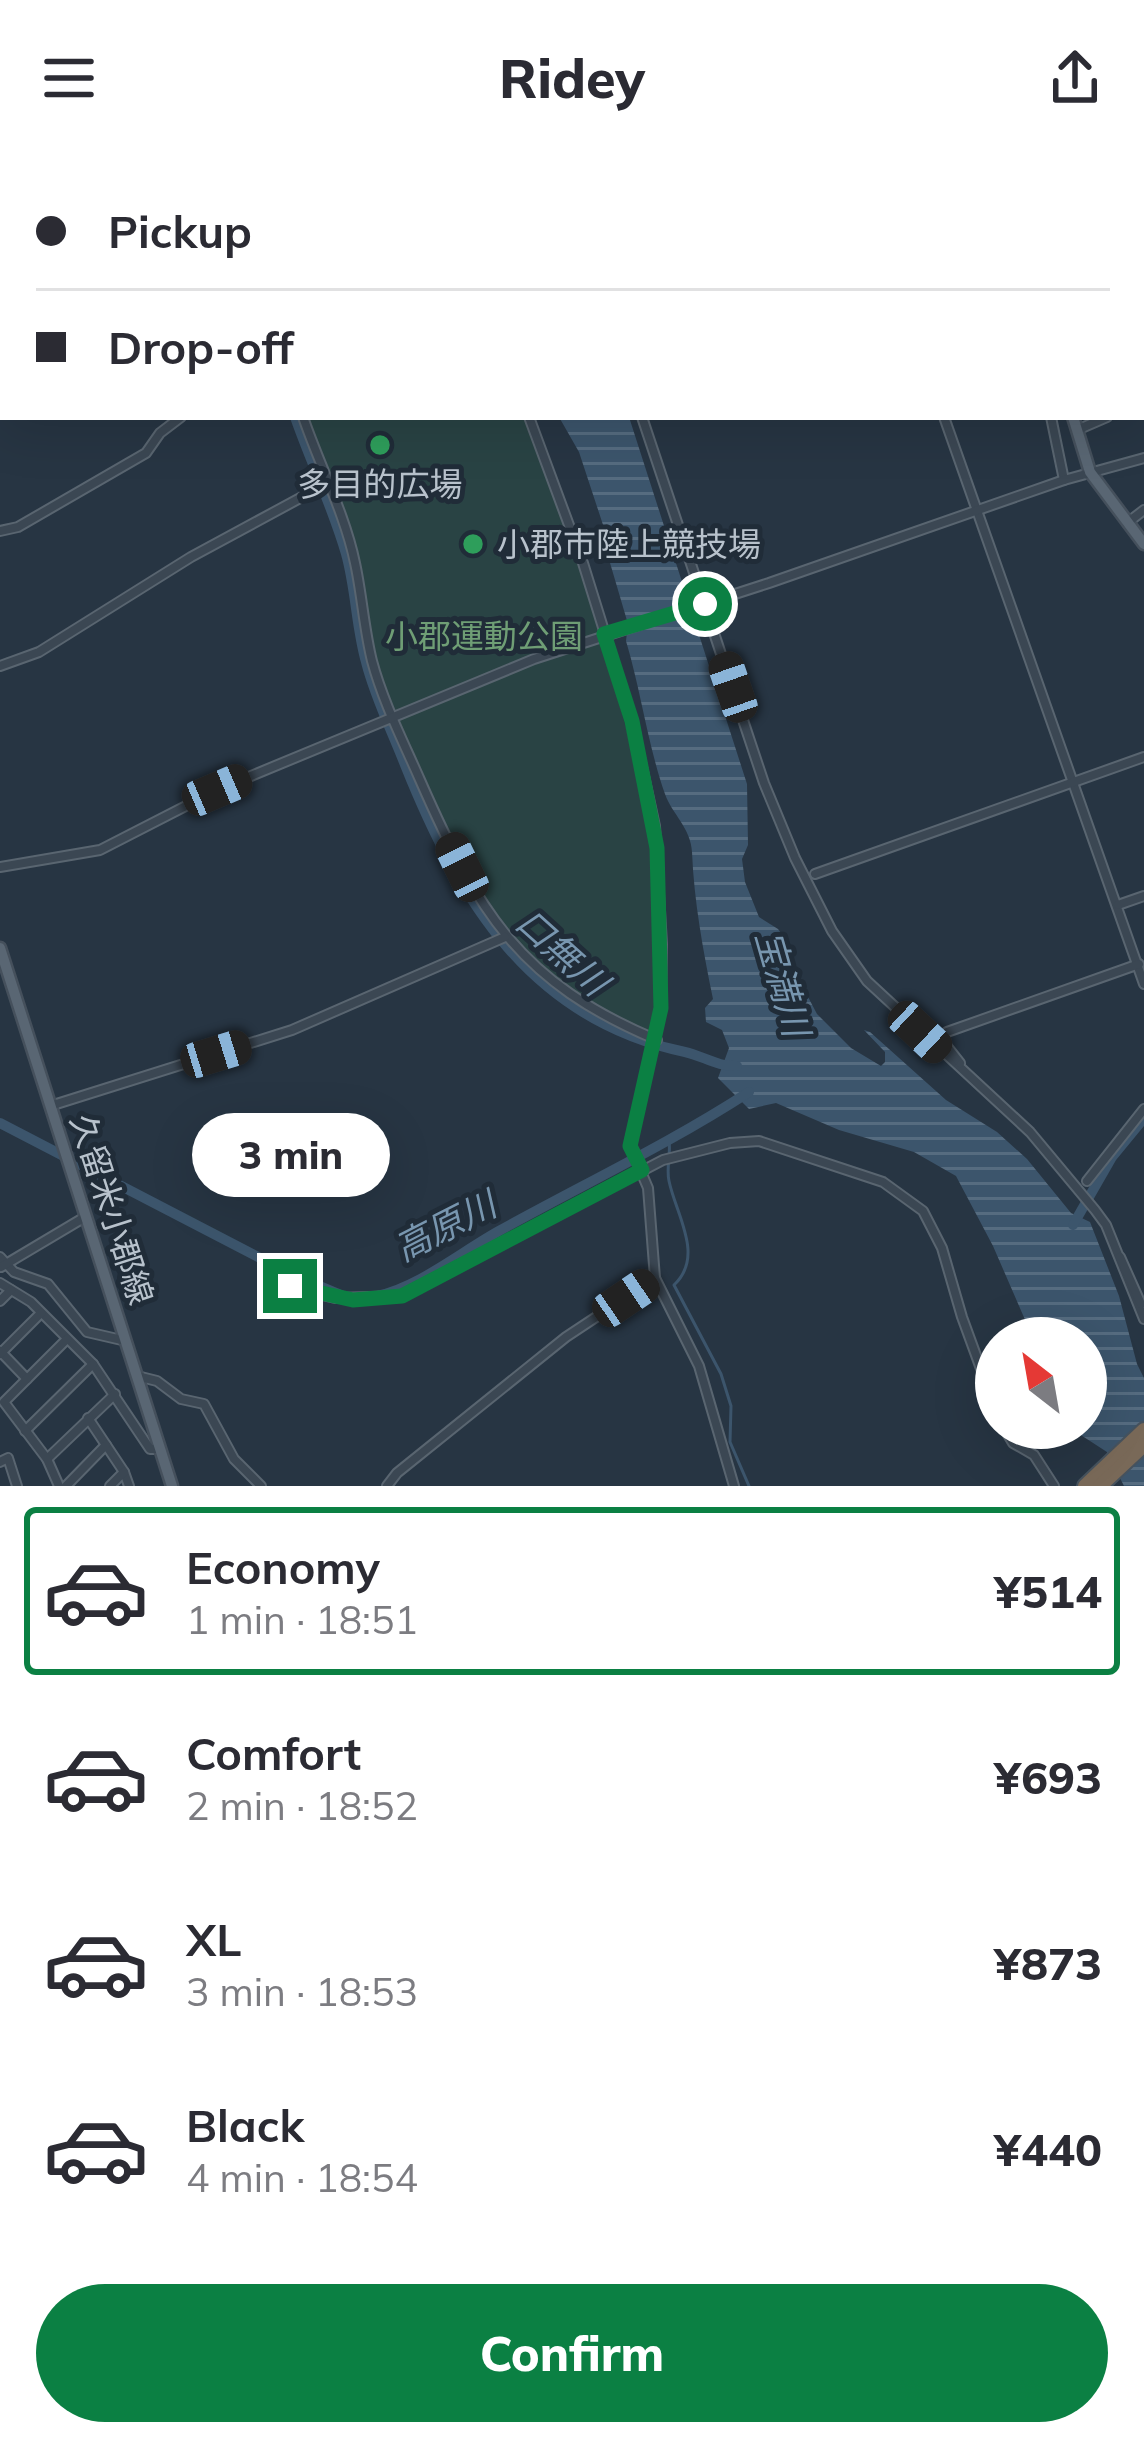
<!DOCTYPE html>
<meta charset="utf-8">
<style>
:root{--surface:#fff;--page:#f7f7f7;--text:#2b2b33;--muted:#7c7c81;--line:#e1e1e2;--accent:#0b8043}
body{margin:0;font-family:Mulish,"Noto Sans JP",sans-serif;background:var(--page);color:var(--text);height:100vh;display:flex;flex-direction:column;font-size:45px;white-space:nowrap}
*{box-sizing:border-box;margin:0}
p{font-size:39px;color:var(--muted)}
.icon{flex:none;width:66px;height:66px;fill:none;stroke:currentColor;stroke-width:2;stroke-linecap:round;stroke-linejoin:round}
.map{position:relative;height:1330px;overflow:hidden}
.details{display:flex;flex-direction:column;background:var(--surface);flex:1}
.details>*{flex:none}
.guide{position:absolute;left:0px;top:0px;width:1146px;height:264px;box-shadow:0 12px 48px #0002;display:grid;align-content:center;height:264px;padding:0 36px;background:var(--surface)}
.needle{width:78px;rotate:329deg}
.fabs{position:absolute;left:975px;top:1161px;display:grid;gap:24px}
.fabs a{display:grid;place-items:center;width:132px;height:132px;border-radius:50%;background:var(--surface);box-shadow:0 12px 48px #0002;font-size:60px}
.end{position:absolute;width:54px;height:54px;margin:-27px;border:15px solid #0b8043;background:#fff;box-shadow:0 0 0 6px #fff}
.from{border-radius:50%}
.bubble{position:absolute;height:84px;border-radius:42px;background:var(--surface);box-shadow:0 12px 48px #0002;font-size:39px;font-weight:800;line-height:84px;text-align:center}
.car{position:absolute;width:36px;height:72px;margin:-36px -18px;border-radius:15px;box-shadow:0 0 9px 3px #0007;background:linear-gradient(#222 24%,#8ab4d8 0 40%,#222 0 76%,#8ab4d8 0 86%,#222 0)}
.guide b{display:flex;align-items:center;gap:42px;height:114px;font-size:45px}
.guide b+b{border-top:3px solid var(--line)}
.guide i{width:30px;height:30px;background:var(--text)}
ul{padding:21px 0 0;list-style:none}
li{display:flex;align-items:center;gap:36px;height:168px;margin:0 24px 18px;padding:0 12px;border:6px solid transparent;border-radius:12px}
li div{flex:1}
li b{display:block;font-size:45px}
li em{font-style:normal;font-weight:800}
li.current{border-color:var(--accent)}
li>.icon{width:108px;height:108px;stroke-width:1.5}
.button{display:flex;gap:24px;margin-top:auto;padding:24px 36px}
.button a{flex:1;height:138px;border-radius:72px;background:var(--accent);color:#fff;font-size:48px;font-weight:800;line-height:138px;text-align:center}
header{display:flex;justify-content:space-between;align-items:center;height:156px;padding:0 36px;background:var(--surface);font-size:54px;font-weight:800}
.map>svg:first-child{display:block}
</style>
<header><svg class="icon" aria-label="menu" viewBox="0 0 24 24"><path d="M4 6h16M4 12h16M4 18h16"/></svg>Ridey<svg class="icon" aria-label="share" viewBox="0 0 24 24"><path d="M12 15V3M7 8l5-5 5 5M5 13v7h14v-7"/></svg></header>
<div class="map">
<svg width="1144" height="1330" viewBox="0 0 1144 1330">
<defs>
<pattern id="water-rules" width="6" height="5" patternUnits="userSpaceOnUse" patternTransform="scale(3)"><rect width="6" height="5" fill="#3c556c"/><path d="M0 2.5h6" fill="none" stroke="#566c80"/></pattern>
</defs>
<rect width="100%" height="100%" fill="#273543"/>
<path fill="#294344" d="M305,261h219l57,152 66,233 12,119 -5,110 -9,2 -42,-18 -79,-61 -54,-76 -58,-121 -34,-84 -21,-112z"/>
<path fill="url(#water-rules)" d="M559,261h70l118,367 1,61 -6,14 3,23 14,35 19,12 11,15 9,34 19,36 34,34 30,18 4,-4v-10l-21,-22 6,2 76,68 51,32 30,27 44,54 19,9 29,74 18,68 7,14v108h-20l-17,-34 -34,-22 13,-2v-90h-53l-40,-92 -37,-70 -42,-24 -75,-22 -63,-27 -27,6 -31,-31 11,-30 -7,-18 -16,-8 -1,-14 8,-9c-10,-49 -19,-98 -21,-147 -1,-24 -20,-38 -27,-58 -17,-48 -24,-103 -39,-153l2,-17 -20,-68 -9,-1 -3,-7 5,-10 6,9 2,-4 -30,-91z"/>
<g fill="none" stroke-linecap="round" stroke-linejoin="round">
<g stroke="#3c556c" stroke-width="3">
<path d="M0,176l3,-1"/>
<path d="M669,985c2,14 -3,27 0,40 7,34 36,75 5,104l47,89 10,32 -1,36 19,44"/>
</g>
<g stroke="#3c556c" stroke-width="10">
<path d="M211,0l1,3"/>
<path d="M295,261c16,46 38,91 51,137 10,36 10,73 20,108 9,36 26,69 39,103 55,137 126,255 280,287 18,4 33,15 52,14"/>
<path d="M0,967l291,151 55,23"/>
<path d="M1073,1069l39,-68 32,-39"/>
<path d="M377,1140c42,-9 84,-44 122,-65 83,-46 170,-87 250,-139"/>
</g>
<defs>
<g id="minor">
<path d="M217,0l1,3"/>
<path d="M328,0l3,3"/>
<path d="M482,0l2,3"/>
<path d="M850,0l1,3"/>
<path d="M1144,0v1"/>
<path d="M528,3l9,-3"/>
<path d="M0,118l3,10"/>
<path d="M0,184l3,-1"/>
<path d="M1143,245h1"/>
<path d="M303,261c16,47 42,97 52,146 7,32 9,66 17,98 11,41 31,80 48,119 58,132 99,202 237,260"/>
<path d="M529,261l54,146 49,158 23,105 7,118 -1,64 -31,138 18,42 7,90 44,88 35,120"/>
<path d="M642,261l122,366 31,75 37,73 35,50 163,151 65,78 11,15 38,94"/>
<path d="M944,261l200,567"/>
<path d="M1051,261l13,63"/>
<path d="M1077,274l30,-13"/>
<path d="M1127,367l17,-13"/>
<path d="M0,375l18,-4 128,-74 14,-20 21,-16"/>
<path d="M0,510l39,-14 152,-95 135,-73"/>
<path d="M0,711l100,-17 117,-60 317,-131 235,-76 295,-103 80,-22"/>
<path d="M815,718l329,-117"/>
<path d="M1118,749l26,-9"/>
<path d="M960,907l-19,-24 6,-7 192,-68"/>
<path d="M50,950l242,-76 213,-93"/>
<path d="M1087,1025l57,-72"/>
<path d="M0,1101l14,15 34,12 39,48 39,9"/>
<path d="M1120,1101l21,47"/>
<path d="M282,1103l-9,18 24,12 38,9 67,-2 261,-136 67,-17 29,-2 124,41 40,29 19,37 20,69 34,93"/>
<path d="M1,1111l84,-50"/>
<path d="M0,1127l31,19 62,62 57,85h10"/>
<path d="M0,1145l11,-11"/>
<path d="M0,1195l27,28"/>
<path d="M0,1198l41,-41"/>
<path d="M137,1220l20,5 24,18 23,5 30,55 27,27"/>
<path d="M88,1262l36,54 5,14"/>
<path d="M1004,1272l9,15 21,12 20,31"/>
<path d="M25,1275l68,-67"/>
<path d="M47,1303l68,-65"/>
<path d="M0,1306l8,-4 9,28"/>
<path d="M59,1330l-12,-27 -43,-57 63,-63"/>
<path d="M66,1330l40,-41"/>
<path d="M110,1330l14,-14"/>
<path d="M387,1330l10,-13 169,-136 89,-59"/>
</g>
<g id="major">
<path d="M998,0l1,3"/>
<path d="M1073,261l17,55 54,72"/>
<path d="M0,792l172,538"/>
</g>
<g id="highway">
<path d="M1085,1330l59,-56"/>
<path d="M1100,1330l44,-41"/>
</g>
</defs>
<use href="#minor" stroke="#596570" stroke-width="12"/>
<use href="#major" stroke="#45505c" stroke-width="15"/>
<use href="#highway" stroke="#46525d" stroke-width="18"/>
<use href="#minor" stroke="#3b4753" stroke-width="8"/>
<use href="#major" stroke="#596673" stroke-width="10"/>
<use href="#highway" stroke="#796958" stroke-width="14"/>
</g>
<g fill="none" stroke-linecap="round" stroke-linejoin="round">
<path stroke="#0b8043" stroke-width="15" d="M290,1130l63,14 49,-4 240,-126 -12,-24 31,-138 -4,-160 -25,-127 -28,-87 101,-30"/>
</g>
<g fill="#2e9e5b" stroke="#202c38" stroke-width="4.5">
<circle cx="380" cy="289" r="12"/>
<circle cx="473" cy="388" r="12"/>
</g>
<g text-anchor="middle" stroke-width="10" stroke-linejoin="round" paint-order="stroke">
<g font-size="33" fill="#b8c2cc" stroke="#202c38">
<text x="380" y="340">多目的広場</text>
<text x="497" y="400" text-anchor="start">小郡市陸上競技場</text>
</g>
<g font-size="33" fill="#6f9e75" stroke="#202c38">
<text x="484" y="492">小郡運動公園</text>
</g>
<g font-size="33" fill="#b8c2cc" stroke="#202c38">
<text transform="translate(112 1053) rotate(72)" y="12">久留米小郡線</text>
</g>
<g font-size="36" font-style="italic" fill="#7896af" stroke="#202c38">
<text transform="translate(562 796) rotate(42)" y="13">口無川</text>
<text transform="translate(783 827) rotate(74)" y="13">宝満川</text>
<text transform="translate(445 1070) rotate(-27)" y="13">高原川</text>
</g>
</g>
</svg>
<div class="fabs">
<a><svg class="needle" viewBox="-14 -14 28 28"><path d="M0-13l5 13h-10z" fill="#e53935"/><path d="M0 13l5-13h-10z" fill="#7c7c81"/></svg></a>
</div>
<i class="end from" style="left:705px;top:448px"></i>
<i class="end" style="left:290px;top:1130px"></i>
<div class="bubble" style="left:192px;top:957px;width:198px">3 min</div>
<i class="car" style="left:733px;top:531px;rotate:341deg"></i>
<i class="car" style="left:217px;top:634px;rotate:67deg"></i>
<i class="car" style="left:462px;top:711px;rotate:334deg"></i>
<i class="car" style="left:920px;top:876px;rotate:133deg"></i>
<i class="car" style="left:216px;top:898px;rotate:73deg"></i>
<i class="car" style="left:626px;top:1142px;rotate:56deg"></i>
<div class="guide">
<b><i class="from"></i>Pickup</b>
<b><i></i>Drop-off</b>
</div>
</div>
<section class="details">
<ul>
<li class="current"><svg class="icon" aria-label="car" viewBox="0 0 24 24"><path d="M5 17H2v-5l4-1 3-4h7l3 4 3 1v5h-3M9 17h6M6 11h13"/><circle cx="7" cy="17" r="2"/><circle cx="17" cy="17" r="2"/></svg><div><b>Economy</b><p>1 min · 18:51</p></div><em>¥514</em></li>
<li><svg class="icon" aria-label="car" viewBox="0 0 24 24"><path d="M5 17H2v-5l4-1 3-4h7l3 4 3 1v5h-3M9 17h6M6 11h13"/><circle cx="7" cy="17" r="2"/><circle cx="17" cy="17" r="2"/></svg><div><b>Comfort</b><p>2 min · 18:52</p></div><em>¥693</em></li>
<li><svg class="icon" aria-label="car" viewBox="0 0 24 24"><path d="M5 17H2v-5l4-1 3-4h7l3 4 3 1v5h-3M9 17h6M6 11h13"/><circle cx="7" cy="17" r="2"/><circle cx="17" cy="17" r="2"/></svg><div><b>XL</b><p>3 min · 18:53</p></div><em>¥873</em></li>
<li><svg class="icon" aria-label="car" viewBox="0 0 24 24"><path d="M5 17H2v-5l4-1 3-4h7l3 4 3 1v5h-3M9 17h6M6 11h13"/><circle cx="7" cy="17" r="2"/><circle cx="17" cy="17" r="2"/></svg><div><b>Black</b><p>4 min · 18:54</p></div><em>¥440</em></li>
</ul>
<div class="button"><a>Confirm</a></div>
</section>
